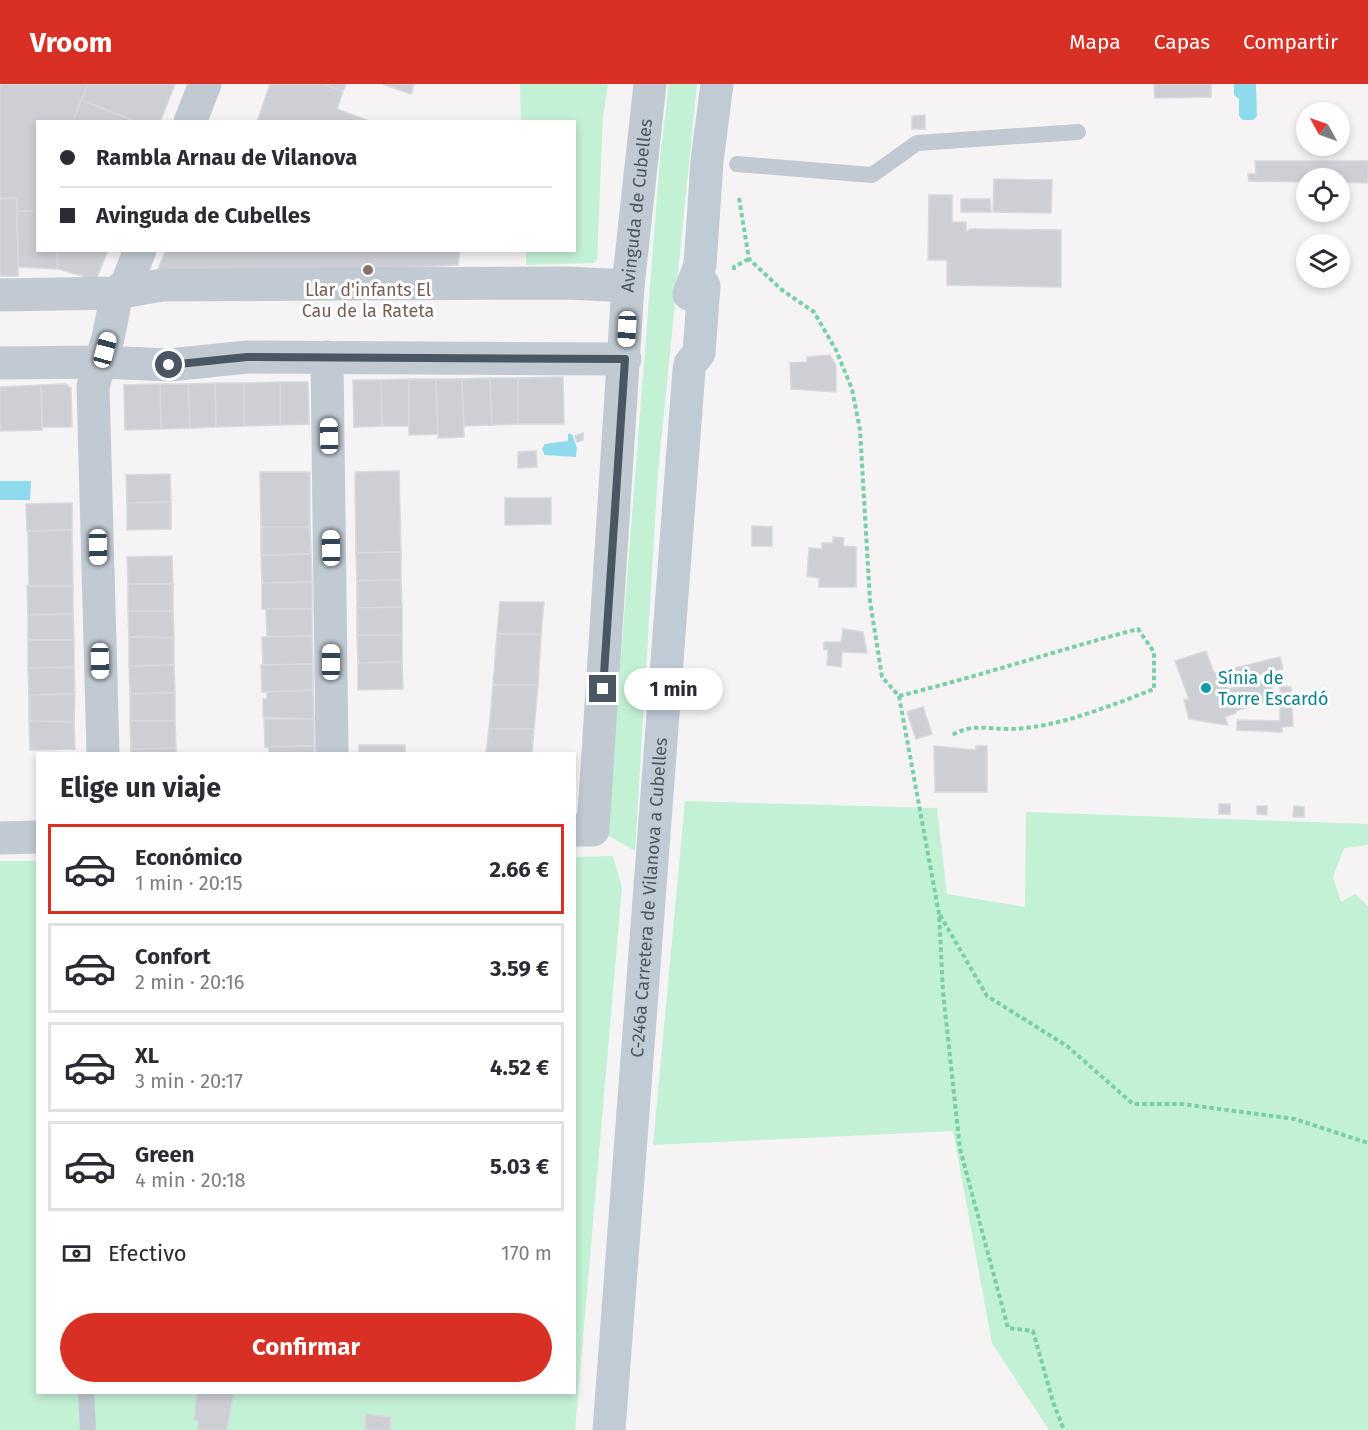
<!DOCTYPE html>
<html lang="es">
<meta charset="utf-8">
<style>
:root{--surface:#fff;--page:#f7f7f7;--text:#2b2b33;--muted:#7c7c81;--line:#e1e1e2;--accent:#d93025}
body{margin:0;font-family:"Fira Sans",sans-serif;background:var(--page);color:var(--text);height:100vh;display:flex;flex-direction:column;font-size:22px;white-space:nowrap}
*{box-sizing:border-box;margin:0}
p{font-size:20px;color:var(--muted)}
.icon{flex:none;width:33px;height:33px;fill:none;stroke:currentColor;stroke-width:2;stroke-linecap:round;stroke-linejoin:round}
.map{position:relative;flex:1;overflow:hidden}
.sheet{position:absolute;left:36px;top:668px;width:540px;height:642px;display:flex;flex-direction:column;background:var(--surface);border-radius:0px;box-shadow:0 3px 9px #0003}
.sheet>*{flex:none}
.guide{position:absolute;left:36px;top:36px;width:540px;height:132px;border-radius:0px;box-shadow:0 3px 9px #0003;display:grid;align-content:center;height:132px;padding:0 24px;background:var(--surface)}
.needle{width:39px;rotate:310deg}
.tools{position:absolute;left:1296px;top:18px;display:grid;gap:12px}
.tools a{display:grid;place-items:center;width:54px;height:54px;border-radius:50%;background:var(--surface);box-shadow:0 3px 9px #0003;font-size:30px}
.end{position:absolute;width:27px;height:27px;margin:-14px;border:8px solid #4a5661;background:#fff;box-shadow:0 0 0 3px #fff}
.from{border-radius:50%}
.bubble{position:absolute;height:42px;border-radius:21px;background:var(--surface);box-shadow:0 3px 9px #0003;font-size:20px;font-weight:700;line-height:42px;text-align:center}
.car{position:absolute;width:18px;height:36px;margin:-18px -9px;border-radius:8px;box-shadow:0 0 4px 2px #0007;background:linear-gradient(#fff 24%,#345 0 40%,#fff 0 76%,#345 0 86%,#fff 0)}
.guide b{display:flex;align-items:center;gap:21px;height:57px;font-size:22px}
.guide b+b{border-top:2px solid var(--line)}
.guide i{width:15px;height:15px;background:var(--text)}
ul{padding:0;list-style:none}
li{display:flex;align-items:center;gap:18px;height:90px;margin:0 12px 9px;padding:0 12px;border:3px solid var(--line);border-radius:0px}
li div{flex:1}
li b{display:block;font-size:22px}
li em{font-style:normal;font-weight:700}
li.active{border-color:var(--accent)}
li>.icon{width:54px;height:54px;stroke-width:1.5}
h2{padding:0 24px;font-size:27px;line-height:72px}
.pay{display:flex;align-items:center;gap:15px;height:66px;padding:0 24px;font-size:22px}
.pay p{margin-inline-start:auto}
.primary-button{display:flex;gap:12px;margin-top:auto;padding:12px 24px}
.primary-button a{flex:1;height:69px;border-radius:36px;background:var(--accent);color:#fff;font-size:24px;font-weight:700;line-height:69px;text-align:center}
header{display:flex;align-items:center;gap:36px;box-sizing:border-box;height:84px;padding:0 30px;background:var(--accent);color:#fff}
header strong{font-size:28px}
nav{display:flex;gap:33px;margin-inline-start:auto;font-size:21px}
.map>svg:first-child{display:block}
</style>
<header>
<strong>Vroom</strong>
<nav><a>Mapa</a><a>Capas</a><a>Compartir</a></nav>
</header>
<div class="map">
<svg width="1368" height="1346" viewBox="0 0 1368 1346">
<rect width="100%" height="100%" fill="#f5f3f3"/>
<g fill="#c3f1d5">
<path d="M520,0h88l-5,33 -6,142 -3,4 -68,2v-14l48,-1v-128l-53,-1z"/>
<path d="M669,0h28l-39,388 -23,379 -28,-16 53,-677z"/>
<path d="M685,717l252,7 10,86 78,13 1,-95 342,12v21l-24,3 -11,29 8,25 14,-8 13,12v524h-319l-57,-87 -39,-212 -300,14z"/>
<path d="M613,772l9,31 -47,543h-575v-569h37l1,531h536l1,-535z"/>
</g>
<g fill="#90daee">
<path d="M1234,0h22l1,32 -4,4h-10l-4,-4v-17l-5,-4z"/>
<path d="M568,350h4l5,14 -1,9 -31,-2 -3,-6 3,-5 23,-3z"/>
<path d="M0,397h31l-1,19h-30z"/>
</g>
<g fill="#cdcfd5" stroke="#d7d9de" stroke-width="1.5">
<path d="M0,0h88l-15,38h-35v89h-21v-13h-17z"/>
<path d="M88,0h87l-15,38h-23l-56,-22z"/>
<path d="M270,0h53l20,7 -6,18 35,13h-115z"/>
<path d="M323,0h23l-3,7z"/>
<path d="M382,0h32l-3,10z"/>
<path d="M1154,0h57v13l-56,1z"/>
<path d="M81,16l56,22h-64z"/>
<path d="M925,31v14h-13v-13z"/>
<path d="M1255,77h113v22l-28,-1v-4h-34v4l-57,-1 -1,-7h8z"/>
<path d="M994,95l58,1 -1,33 -58,-1z"/>
<path d="M929,111h23v27h14v10l4,-3 91,1v57l-114,-2v-25h-19z"/>
<path d="M17,114l1,78h-18v-77z"/>
<path d="M961,115h29l1,13h-30z"/>
<path d="M17,127h21v39h19l1,19 -40,-2z"/>
<path d="M57,166h51l-12,30 -38,-11z"/>
<path d="M166,166h294l-2,15 -76,4h-224z"/>
<path d="M830,271l6,11v26l-45,-3 -1,-26 17,-1v-5z"/>
<path d="M563,293l1,47h-46v-46z"/>
<path d="M490,294l2,47 -28,1 -2,-47z"/>
<path d="M490,294h28v46l-26,1z"/>
<path d="M409,295h27l2,55 -29,1z"/>
<path d="M409,295v47h-27l-1,-46z"/>
<path d="M436,295h26l2,58 -26,1z"/>
<path d="M353,296h28l1,46 -28,1z"/>
<path d="M280,298h28l1,42 -29,1z"/>
<path d="M280,298v43l-36,1v-43z"/>
<path d="M215,299l1,44 -26,1 -2,-44z"/>
<path d="M215,299h29v43l-28,1z"/>
<path d="M66,300l5,4 1,39h-30l-1,-42z"/>
<path d="M160,300h28l2,44 -29,1z"/>
<path d="M160,300l1,45 -36,1 -1,-45z"/>
<path d="M41,301l1,45 -42,1v-44z"/>
<path d="M583,349v7l-6,2 -2,-6z"/>
<path d="M536,367l1,16 -19,1v-16z"/>
<path d="M399,387l2,81 -45,1 -1,-81z"/>
<path d="M260,388h50v55h-49z"/>
<path d="M170,390l1,28 -44,1 -1,-28z"/>
<path d="M505,414h46v26l-46,1z"/>
<path d="M171,418v27l-44,1v-27z"/>
<path d="M72,419v27l-45,1 -1,-27z"/>
<path d="M752,442l20,1v19h-20z"/>
<path d="M261,443h49l1,27 -50,1z"/>
<path d="M72,446l1,56h-44l-1,-55z"/>
<path d="M833,453l11,1 -1,8 13,1v40h-37v-9l-12,-2 2,-28 13,1v-6h11z"/>
<path d="M401,468v28l-44,1 -1,-28z"/>
<path d="M311,470l1,28 -50,1 -1,-28z"/>
<path d="M172,472l1,28h-45l-1,-27z"/>
<path d="M401,496l1,27 -45,1v-27z"/>
<path d="M312,498v27h-50v-26z"/>
<rect x="128" y="500" width="45" height="27"/>
<path d="M27,502h46v28l-45,1z"/>
<path d="M500,518h44l-3,32h-44z"/>
<path d="M402,523v28h-45v-27z"/>
<path d="M266,525h46v27l-45,1z"/>
<path d="M128,527h45l1,27 -45,-1z"/>
<path d="M73,530l1,26h-46v-25z"/>
<path d="M843,545l20,3 4,21 -25,-1 -1,15 -14,-2 1,-16 -4,1v-8h17z"/>
<path d="M497,550h44l-3,51h-45z"/>
<path d="M357,551h45v27l-44,1z"/>
<path d="M312,552l1,28 -50,1 -1,-28z"/>
<path d="M129,553l45,1v27l-45,1z"/>
<path d="M28,556h46v27l-46,1z"/>
<path d="M1206,567l8,22 66,-16 3,12 -65,16 1,3 8,-3 1,4 41,-10 6,19 -39,13v2l-11,4 3,8 -39,-6 -5,-19 5,-1 -14,-38z"/>
<path d="M402,578l1,27 -45,1v-27z"/>
<path d="M313,580v26l-51,2 -1,-27z"/>
<path d="M174,581l1,28 -45,1 -1,-28z"/>
<path d="M74,583l1,27 -46,1 -1,-27z"/>
<path d="M493,601h45l-4,44h-45z"/>
<path d="M1280,602l11,1 2,39 -11,1v5l-45,-2v-10l43,1z"/>
<path d="M313,606l1,29 -51,-2v-18h4v-7z"/>
<path d="M175,609v28h-45v-27z"/>
<path d="M75,610l-1,28 -45,-1v-26z"/>
<path d="M923,623l9,27 -16,5 -9,-27z"/>
<path d="M264,635h50v27l-49,1z"/>
<path d="M29,637l45,1 1,27 -45,1z"/>
<path d="M130,637h45l1,27 -45,1z"/>
<path d="M489,645h45l-2,24h-46z"/>
<rect x="359" y="661" width="46" height="8"/>
<path d="M314,662v7h-45v-6z"/>
<path d="M934,662l42,4v-4h11v46h-52z"/>
<path d="M176,664v5h-45v-4z"/>
<rect x="1219" y="720" width="11" height="10"/>
<path d="M1257,722h10v9l-10,-1z"/>
<path d="M1294,722l10,1v10h-11z"/>
<path d="M197,1308h37l-7,38h-29v-9l-4,-1z"/>
<path d="M366,1330l25,3 -1,13h-25z"/>
</g>
<g fill="none" stroke-linecap="round" stroke-linejoin="round">
<g stroke="#7ad0a6" stroke-width="4" stroke-dasharray="4.5 3" stroke-linecap="butt">
<path d="M739,114l10,61 33,31 32,22 22,38 16,39 8,41 10,171 12,76 17,19 40,218 4,78 17,157 48,179 25,3 20,71 11,28"/>
<path d="M734,186v-3l15,-8"/>
<path d="M899,612c81,-20 159,-46 239,-67l16,23v37c-44,17 -97,39 -144,40 -23,0 -40,-6 -59,7"/>
<path d="M940,831l47,81 80,50 66,58h49l113,15 73,24"/>
</g>
<g stroke="#c1cad2" stroke-width="16">
<path d="M737,80l135,11 45,-32 161,-11"/>
<path d="M86,1308l2,38"/>
</g>
<g stroke="#c1cad2" stroke-width="33">
<path d="M190,38l15,-38"/>
<path d="M0,211l117,-2 45,-8 406,-2 60,3"/>
<path d="M327,273l5,396"/>
<path d="M0,279l102,-1 67,3 78,-8 378,2"/>
<path d="M103,669l-10,-367 15,-48 9,-45 10,-10 13,-33"/>
<path id="s1" d="M574,746h19l35,-544 22,-202"/>
<path d="M0,754l38,-1"/>
</g>
<g stroke="#c1cbd6" stroke-width="33">
<path d="M689,210l11,-29 7,-104 10,-77"/>
<path id="s2" d="M609,1346l80,-1060 1,-6 9,-11 5,-67 -6,-10"/>
</g>
</g>
<g fill="none" stroke-linecap="round" stroke-linejoin="round">
<path stroke="#4a5661" stroke-width="8" d="M169,281l78,-8 378,2 -22,330"/>
</g>
<circle fill="#8d6e63" stroke="#fff" stroke-width="2" cx="368" cy="186" r="6"/>
<circle fill="#0f9aa8" stroke="#fff" stroke-width="2" cx="1206" cy="604" r="6"/>
<g text-anchor="middle" stroke-width="6" stroke-linejoin="round" paint-order="stroke">
<g font-size="18" fill="#4a5661" stroke="#fff">
<text dy="6" stroke="none"><textPath href="#s1" startOffset="645">Avinguda de Cubelles</textPath></text>
<text dy="6" stroke="none"><textPath href="#s2" startOffset="534">C-246a Carretera de Vilanova a Cubelles</textPath></text>
</g>
<g font-size="18" fill="#785e54" stroke="#fff">
<text x="368" y="212">Llar d'infants El<tspan x="368" dy="21">Cau de la Rateta</tspan></text>
</g>
<g font-size="18" fill="#0d838f" stroke="#fff" text-anchor="start">
<text x="1218" y="600">Sínia de<tspan x="1218" dy="21">Torre Escardó</tspan></text>
</g>
</g>
</svg>
<div class="tools">
<a><svg class="needle" viewBox="-14 -14 28 28"><path d="M0-13l5 13h-10z" fill="#e53935"/><path d="M0 13l5-13h-10z" fill="#7c7c81"/></svg></a>
<a><svg class="icon" aria-label="locate" viewBox="0 0 24 24"><circle cx="12" cy="12" r="6"/><path d="M12 2v4M12 18v4M2 12h4M18 12h4"/></svg></a>
<a><svg class="icon" aria-label="layers" viewBox="0 0 24 24"><path d="M12 4l9 5-9 5-9-5zM3 14l9 5 9-5"/></svg></a>
</div>
<i class="end from" style="left:169px;top:281px"></i>
<i class="end" style="left:603px;top:605px"></i>
<div class="bubble" style="left:624px;top:584px;width:99px">1 min</div>
<i class="car" style="left:627px;top:245px;rotate:183deg"></i>
<i class="car" style="left:105px;top:266px;rotate:15deg"></i>
<i class="car" style="left:329px;top:352px;rotate:359deg"></i>
<i class="car" style="left:98px;top:463px;rotate:179deg"></i>
<i class="car" style="left:331px;top:464px;rotate:359deg"></i>
<i class="car" style="left:100px;top:577px;rotate:179deg"></i>
<i class="car" style="left:331px;top:578px;rotate:0deg"></i>
<div class="guide">
<b><i class="from"></i>Rambla Arnau de Vilanova</b>
<b><i></i>Avinguda de Cubelles</b>
</div>
<section class="sheet">
<h2>Elige un viaje</h2>
<ul>
<li class="active"><svg class="icon" aria-label="car" viewBox="0 0 24 24"><path d="M5 17H2v-5l4-1 3-4h7l3 4 3 1v5h-3M9 17h6M6 11h13"/><circle cx="7" cy="17" r="2"/><circle cx="17" cy="17" r="2"/></svg><div><b>Económico</b><p>1 min · 20:15</p></div><em>2.66 €</em></li>
<li><svg class="icon" aria-label="car" viewBox="0 0 24 24"><path d="M5 17H2v-5l4-1 3-4h7l3 4 3 1v5h-3M9 17h6M6 11h13"/><circle cx="7" cy="17" r="2"/><circle cx="17" cy="17" r="2"/></svg><div><b>Confort</b><p>2 min · 20:16</p></div><em>3.59 €</em></li>
<li><svg class="icon" aria-label="car" viewBox="0 0 24 24"><path d="M5 17H2v-5l4-1 3-4h7l3 4 3 1v5h-3M9 17h6M6 11h13"/><circle cx="7" cy="17" r="2"/><circle cx="17" cy="17" r="2"/></svg><div><b>XL</b><p>3 min · 20:17</p></div><em>4.52 €</em></li>
<li><svg class="icon" aria-label="car" viewBox="0 0 24 24"><path d="M5 17H2v-5l4-1 3-4h7l3 4 3 1v5h-3M9 17h6M6 11h13"/><circle cx="7" cy="17" r="2"/><circle cx="17" cy="17" r="2"/></svg><div><b>Green</b><p>4 min · 20:18</p></div><em>5.03 €</em></li>
</ul>
<div class="pay"><svg class="icon" aria-label="cash" viewBox="0 0 24 24"><path d="M3 7h18v10H3z"/><circle cx="12" cy="12" r="2"/></svg>Efectivo<p>170 m</p></div>
<div class="primary-button"><a>Confirmar</a></div>
</section>
</div>
